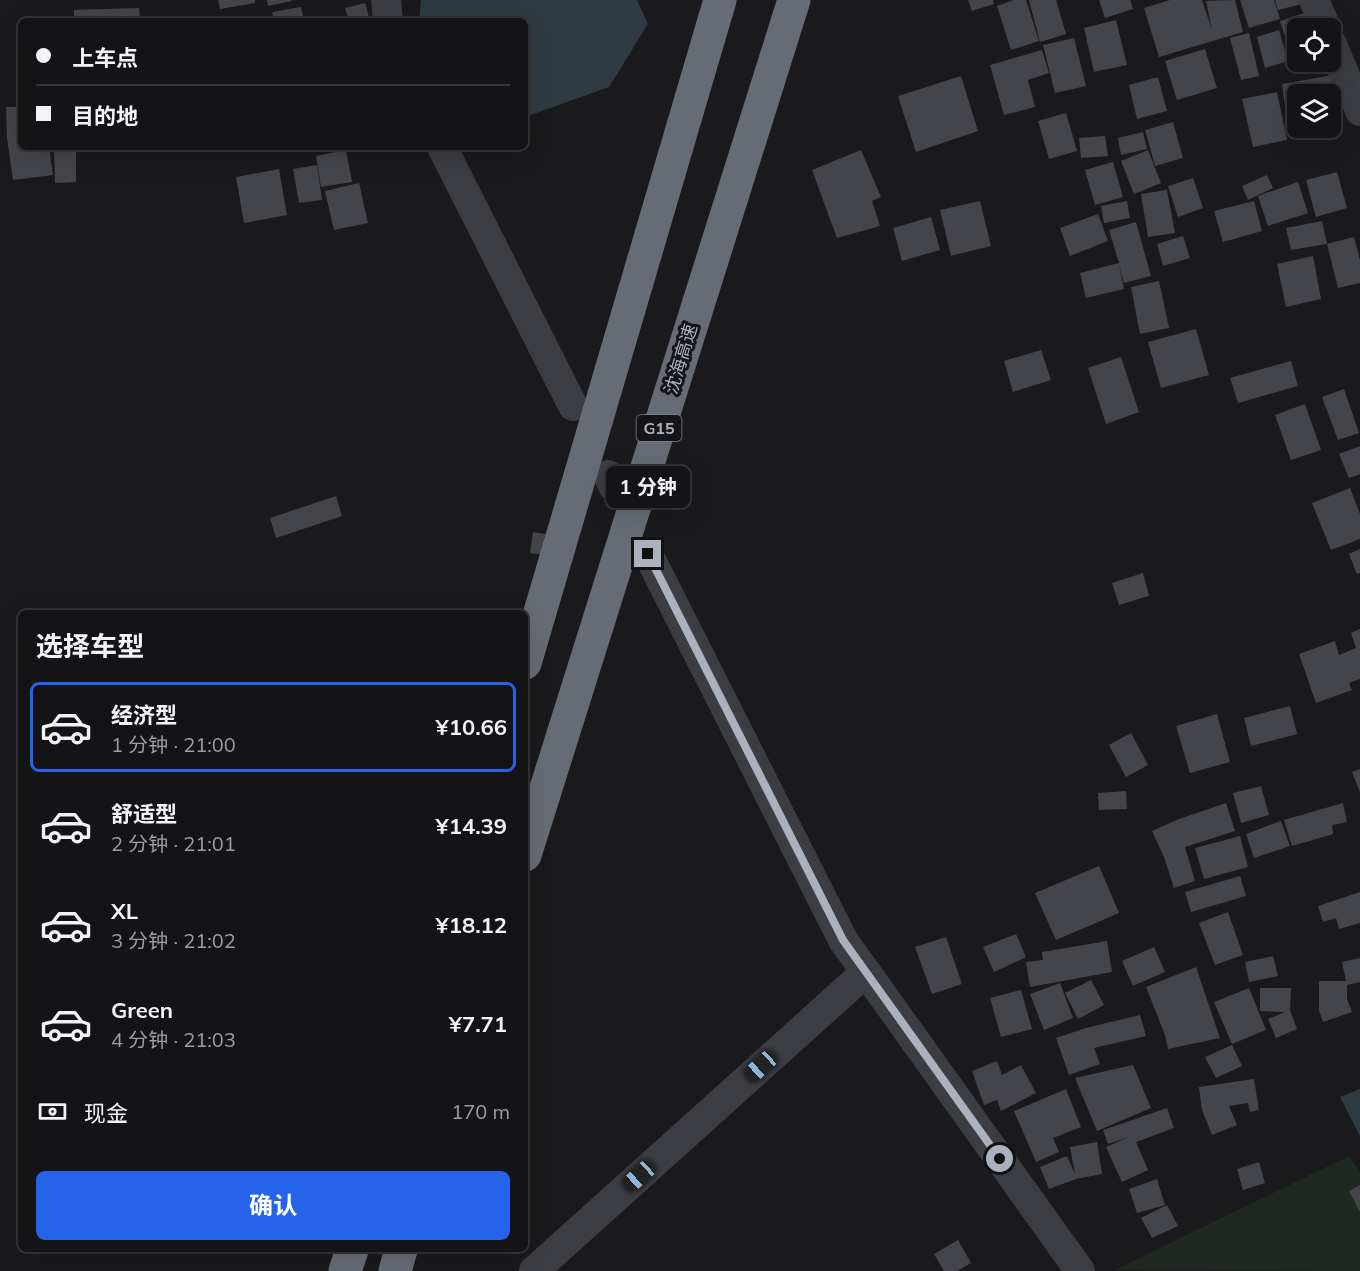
<!DOCTYPE html>
<html lang="zh">
<meta charset="utf-8">
<style>
:root{--surface:#141416;--page:#212123;--text:#f1f3f6;--muted:#9d9ea1;--line:#333335;--accent:#2563eb}
body{margin:0;font-family:Mulish,"Noto Sans SC",sans-serif;background:var(--page);color:var(--text);height:100vh;display:flex;flex-direction:column;font-size:22px;white-space:nowrap}
*{box-sizing:border-box;margin:0}
p{font-size:20px;color:var(--muted)}
.icon{flex:none;width:33px;height:33px;fill:none;stroke:currentColor;stroke-width:2;stroke-linecap:round;stroke-linejoin:round}
.map{position:relative;flex:1;overflow:hidden}
.sheet{position:absolute;left:18px;top:610px;width:510px;height:642px;display:flex;flex-direction:column;background:var(--surface);border-radius:9px;box-shadow:0 6px 24px #0002,0 0 0 2px var(--line)}
.sheet>*{flex:none}
.banner{position:absolute;left:18px;top:18px;width:510px;height:132px;border-radius:9px;box-shadow:0 6px 24px #0002,0 0 0 2px var(--line);display:grid;align-content:center;height:132px;padding:0 18px;background:var(--surface)}
.tools{position:absolute;left:1287px;top:18px;display:grid;gap:12px}
.tools a{display:grid;place-items:center;width:54px;height:54px;border-radius:9px;background:var(--surface);box-shadow:0 6px 24px #0002,0 0 0 2px var(--line);font-size:30px}
.end{position:absolute;width:27px;height:27px;margin:-14px;border:8px solid #acb2bd;background:#111;box-shadow:0 0 0 3px #111}
.from{border-radius:50%}
.bubble{position:absolute;height:42px;border-radius:9px;background:var(--surface);box-shadow:0 6px 24px #0002,0 0 0 2px var(--line);font-size:20px;font-weight:700;line-height:42px;text-align:center}
.car{position:absolute;width:18px;height:36px;margin:-18px -9px;border-radius:8px;box-shadow:0 0 4px 2px #0007;background:linear-gradient(#222 24%,#8ab4d8 0 40%,#222 0 76%,#8ab4d8 0 86%,#222 0)}
.banner b{display:flex;align-items:center;gap:21px;height:57px;font-size:22px}
.banner b+b{border-top:2px solid var(--line)}
.banner i{width:15px;height:15px;background:var(--text)}
ul{padding:0;list-style:none}
li{display:flex;align-items:center;gap:18px;height:90px;margin:0 12px 9px;padding:0 6px;border:3px solid transparent;border-radius:9px}
li div{flex:1}
li b{display:block;font-size:22px}
li em{font-style:normal;font-weight:700}
li.current{border-color:var(--accent)}
li>.icon{width:54px;height:54px;stroke-width:1.5}
h2{padding:0 18px;font-size:27px;line-height:72px}
.pay{display:flex;align-items:center;gap:15px;height:66px;padding:0 18px;font-size:22px}
.pay p{margin-inline-start:auto}
.action{display:flex;gap:12px;margin-top:auto;padding:12px 18px}
.action a{flex:1;height:69px;border-radius:9px;background:var(--accent);color:#fff;font-size:24px;font-weight:700;line-height:69px;text-align:center}
.map>svg:first-child{display:block}
</style>
<div class="map">
<svg width="1360" height="1271" viewBox="0 0 1360 1271">
<rect width="100%" height="100%" fill="#1a1a1d"/>
<path fill="#202921" d="M1349,1156l11,16v99l-245,-1z"/>
<g fill="#2f3b42">
<path d="M421,0h216l11,24 -39,63 -84,30v-96h-106z"/>
<path d="M1360,1089v47l-20,-39z"/>
</g>
<g fill="#44454a">
<path d="M218,0h37v3l-35,6z"/>
<path d="M267,0h24l1,1 -24,5z"/>
<path d="M968,0h25l1,4 -22,7z"/>
<path d="M1014,0h12l13,41 -28,9 -14,-44z"/>
<path d="M1029,0h27l10,34 -26,8z"/>
<path d="M1099,0h31l3,9 -28,9z"/>
<path d="M1170,0h32l10,30 -6,-29 29,-1 8,32 -84,25 -15,-49z"/>
<path d="M1240,0h34l6,19 -31,9z"/>
<path d="M1275,0h30l1,3 -28,7z"/>
<path d="M365,3l5,18h-21l-4,-13z"/>
<path d="M301,7l3,14h-30l-2,-9z"/>
<path d="M139,8l1,13h-66v-11z"/>
<path d="M1311,11l5,17h-18v34h16l-19,6 -15,-47z"/>
<path d="M1116,20l11,45 -33,7 -10,-44z"/>
<path d="M1279,30l9,31 -23,7 -8,-31z"/>
<path d="M1249,33l10,43 -18,4 -11,-42z"/>
<path d="M1074,38l12,48 -31,7 -12,-48z"/>
<path d="M1205,49l12,39 -40,12 -12,-39z"/>
<path d="M1042,50l7,23 -21,7 7,27 -31,8 -14,-50z"/>
<path d="M1333,75l10,43 -13,3v-27h-32v32l-10,1 -6,-43z"/>
<path d="M961,76l17,55 -62,21 -18,-56z"/>
<path d="M1158,77l9,34 -30,8 -8,-34z"/>
<path d="M1277,92l10,48 -34,7 -11,-48z"/>
<path d="M6,107h15v40h28l4,28 -40,5 -6,-42z"/>
<path d="M1066,113l11,38 -28,8 -11,-38z"/>
<path d="M1173,122l10,36 -28,8 -10,-36z"/>
<path d="M1143,132l4,17 -26,6 -3,-17z"/>
<path d="M1105,136l3,20 -27,2 -2,-20z"/>
<path d="M54,147h22v35l-21,1z"/>
<path d="M346,150l6,32 -31,5 -5,-31z"/>
<path d="M861,150l20,47 -9,4 8,25 -43,12 -25,-68z"/>
<path d="M1148,150l13,33 -27,11 -13,-33z"/>
<path d="M1113,162l10,35 -28,8 -10,-35z"/>
<path d="M317,165l5,35 -23,3 -6,-34z"/>
<path d="M279,169l8,46 -43,8 -8,-46z"/>
<path d="M1337,172l10,36 -31,9 -10,-37z"/>
<path d="M1267,175l6,13 -25,12 -6,-14z"/>
<path d="M1193,178l10,30 -25,9 -10,-31z"/>
<path d="M1298,182l10,31 -40,13 -10,-30z"/>
<path d="M359,183l9,40 -34,7 -9,-39z"/>
<path d="M1167,190l8,43 -27,4 -7,-43z"/>
<path d="M980,201l11,45 -40,10 -11,-46z"/>
<path d="M1127,201l3,17 -26,5 -3,-17z"/>
<path d="M1254,201l8,30 -39,11 -9,-31z"/>
<path d="M1098,214l10,27 -38,15 -10,-28z"/>
<path d="M931,217l9,33 -38,11 -9,-33z"/>
<path d="M1322,221l5,23 -36,6 -5,-22z"/>
<path d="M1136,222l15,54 -27,7 -5,-18 5,24 -38,9 -6,-25 39,-10 -10,-33z"/>
<path d="M1183,236l7,22 -27,8 -6,-22z"/>
<path d="M1354,237l6,23v23l-22,5 -11,-44z"/>
<path d="M1313,256l8,43 -35,8 -9,-43z"/>
<path d="M1159,281l10,47 -29,6 -9,-47z"/>
<path d="M1196,329l13,46 -48,13 -13,-46z"/>
<path d="M1041,350l10,30 -38,12 -9,-31z"/>
<path d="M1121,357l18,55 -33,12 -18,-56z"/>
<path d="M1291,361l7,25 -60,17 -8,-25z"/>
<path d="M1344,389l15,44 -21,7 -16,-43z"/>
<path d="M1305,404l16,46 -30,10 -16,-45z"/>
<path d="M1360,446v28l-11,4 -10,-24z"/>
<path d="M1350,488l10,26v25l-29,11 -19,-47z"/>
<path d="M336,496l6,20 -66,22 -6,-20z"/>
<path d="M533,532l37,6 -2,20 -38,-5z"/>
<path d="M1360,549v24l-3,1 -8,-20z"/>
<path d="M1143,573l6,23 -30,9 -7,-22z"/>
<path d="M1360,629v50l-11,4 3,7 -36,13 -17,-49 36,-13 4,14 17,-7 -5,-15z"/>
<path d="M1290,706l7,28 -46,12 -7,-28z"/>
<path d="M1217,714l13,48 -40,11 -14,-47z"/>
<path d="M1131,733l17,32 -22,12 -17,-32z"/>
<path d="M1360,769v23l-8,-20z"/>
<path d="M1261,786l8,29 -28,8 -8,-30z"/>
<path d="M1126,791l1,18 -28,1 -1,-17z"/>
<path d="M1226,803l9,28 -50,16 10,34 -21,7 -10,-31 -12,-26 27,-12z"/>
<path d="M1343,803l4,19 -15,3 1,9 -41,12 -8,-26z"/>
<path d="M1281,821l9,25 -36,12 -8,-24z"/>
<path d="M1240,836l8,31 -44,12 -9,-31z"/>
<path d="M1099,866l20,47 -63,27 -21,-47z"/>
<path d="M1240,876l6,20 -55,16 -6,-20z"/>
<path d="M1360,892v31l-21,6 -3,-11 -13,4 -5,-16z"/>
<path d="M1228,912l15,43 -28,10 -16,-42z"/>
<path d="M1016,934l10,23 -32,15 -11,-25z"/>
<path d="M946,937l16,47 -30,10 -17,-47z"/>
<path d="M1107,941l5,31 -82,15 -4,-25 17,-2 -1,-8z"/>
<path d="M1154,947l11,25 -32,14 -11,-25z"/>
<path d="M1273,956l5,20 -29,6 -4,-20z"/>
<path d="M1360,958v24l-13,3v14l5,13 -29,10 -4,-12v-29h27l-4,-19z"/>
<path d="M1196,967l24,71 -52,11 -3,-14 -19,-48z"/>
<path d="M1091,980l13,25 -26,14 -13,-26z"/>
<path d="M1060,983l13,35 -29,12 -14,-36z"/>
<path d="M1249,988l17,42 -34,14 -18,-42z"/>
<path d="M1260,988h31l-1,22 7,19 -21,9 -8,-19 17,-7 -25,-1z"/>
<path d="M1021,990l11,39 -31,8 -11,-39z"/>
<path d="M1140,1015l6,21 -52,12 6,16 -31,11 -13,-37 30,-10z"/>
<path d="M1232,1045l10,21 -26,12 -11,-21z"/>
<path d="M997,1061l5,14 19,-10 15,28 -35,18 -4,-11 -13,5 -12,-34z"/>
<path d="M1133,1065l18,43 -54,23 -22,-53z"/>
<path d="M1254,1079l5,31 -9,2 -2,-9 -19,3 8,19 -25,10 -10,-25 -3,-23z"/>
<path d="M1066,1089l15,38 -28,11 6,14 -23,10 -22,-51z"/>
<path d="M1167,1108l7,20 -38,14 12,28 -26,12 -16,-35 23,-10 -21,7 -5,-14z"/>
<path d="M1097,1142l5,32 -26,5 -27,10 -9,-22 27,-11 8,18 -5,-27z"/>
<path d="M1259,1162l6,21 -22,7 -6,-21z"/>
<path d="M1157,1179l8,26 -28,8 -8,-24z"/>
<path d="M1360,1185v27l-11,-21z"/>
<path d="M1167,1205l11,21 -26,12 -11,-20z"/>
<path d="M958,1240l13,23 -14,8h-13l-10,-17z"/>
</g>
<g fill="none" stroke-linecap="round" stroke-linejoin="round">
<g stroke="#3b3d42" stroke-width="30">
<path d="M386,0l2,21"/>
<path d="M1314,0l12,28"/>
<path d="M1330,40l30,71"/>
<path d="M442,147l131,259"/>
<path d="M608,475l5,11"/>
<path d="M648,554l195,386 237,331"/>
<path d="M534,1271l332,-299"/>
</g>
<g stroke="#676b73" stroke-width="33">
<path d="M525,663l195,-663"/>
<path d="M525,855l269,-855"/>
<path d="M345,1271l7,-21"/>
<path d="M395,1271l6,-21"/>
</g>
</g>
<g fill="none" stroke-linecap="round" stroke-linejoin="round">
<path stroke="#acb2bd" stroke-width="8" d="M648,554l195,386 157,219"/>
</g>
<g text-anchor="middle" stroke-width="6" stroke-linejoin="round" paint-order="stroke">
<rect fill="#151518" stroke="#7f838c" stroke-width="1.5" x="636.5" y="415" width="45" height="26" rx="4.5"/>
<g font-size="16" font-weight="bold" fill="#acb2bd">
<text x="659" y="434">G15</text>
</g>
<g font-size="18" fill="#acb2bd" stroke="#151518">
<text transform="translate(681 359) rotate(-73)" y="6">沈海高速</text>
</g>
</g>
</svg>
<div class="tools">
<a><svg class="icon" aria-label="locate" viewBox="0 0 24 24"><circle cx="12" cy="12" r="6"/><path d="M12 2v4M12 18v4M2 12h4M18 12h4"/></svg></a>
<a><svg class="icon" aria-label="layers" viewBox="0 0 24 24"><path d="M12 4l9 5-9 5-9-5zM3 14l9 5 9-5"/></svg></a>
</div>
<i class="end from" style="left:1000px;top:1159px"></i>
<i class="end" style="left:648px;top:554px"></i>
<div class="bubble" style="left:606px;top:466px;width:84px">1 分钟</div>
<i class="car" style="left:761px;top:1066px;rotate:228deg"></i>
<i class="car" style="left:639px;top:1176px;rotate:228deg"></i>
<div class="banner">
<b><i class="from"></i>上车点</b>
<b><i></i>目的地</b>
</div>
<section class="sheet">
<h2>选择车型</h2>
<ul>
<li class="current"><svg class="icon" aria-label="car" viewBox="0 0 24 24"><path d="M5 17H2v-5l4-1 3-4h7l3 4 3 1v5h-3M9 17h6M6 11h13"/><circle cx="7" cy="17" r="2"/><circle cx="17" cy="17" r="2"/></svg><div><b>经济型</b><p>1 分钟 · 21:00</p></div><em>¥10.66</em></li>
<li><svg class="icon" aria-label="car" viewBox="0 0 24 24"><path d="M5 17H2v-5l4-1 3-4h7l3 4 3 1v5h-3M9 17h6M6 11h13"/><circle cx="7" cy="17" r="2"/><circle cx="17" cy="17" r="2"/></svg><div><b>舒适型</b><p>2 分钟 · 21:01</p></div><em>¥14.39</em></li>
<li><svg class="icon" aria-label="car" viewBox="0 0 24 24"><path d="M5 17H2v-5l4-1 3-4h7l3 4 3 1v5h-3M9 17h6M6 11h13"/><circle cx="7" cy="17" r="2"/><circle cx="17" cy="17" r="2"/></svg><div><b>XL</b><p>3 分钟 · 21:02</p></div><em>¥18.12</em></li>
<li><svg class="icon" aria-label="car" viewBox="0 0 24 24"><path d="M5 17H2v-5l4-1 3-4h7l3 4 3 1v5h-3M9 17h6M6 11h13"/><circle cx="7" cy="17" r="2"/><circle cx="17" cy="17" r="2"/></svg><div><b>Green</b><p>4 分钟 · 21:03</p></div><em>¥7.71</em></li>
</ul>
<div class="pay"><svg class="icon" aria-label="cash" viewBox="0 0 24 24"><path d="M3 7h18v10H3z"/><circle cx="12" cy="12" r="2"/></svg>现金<p>170 m</p></div>
<div class="action"><a>确认</a></div>
</section>
</div>
